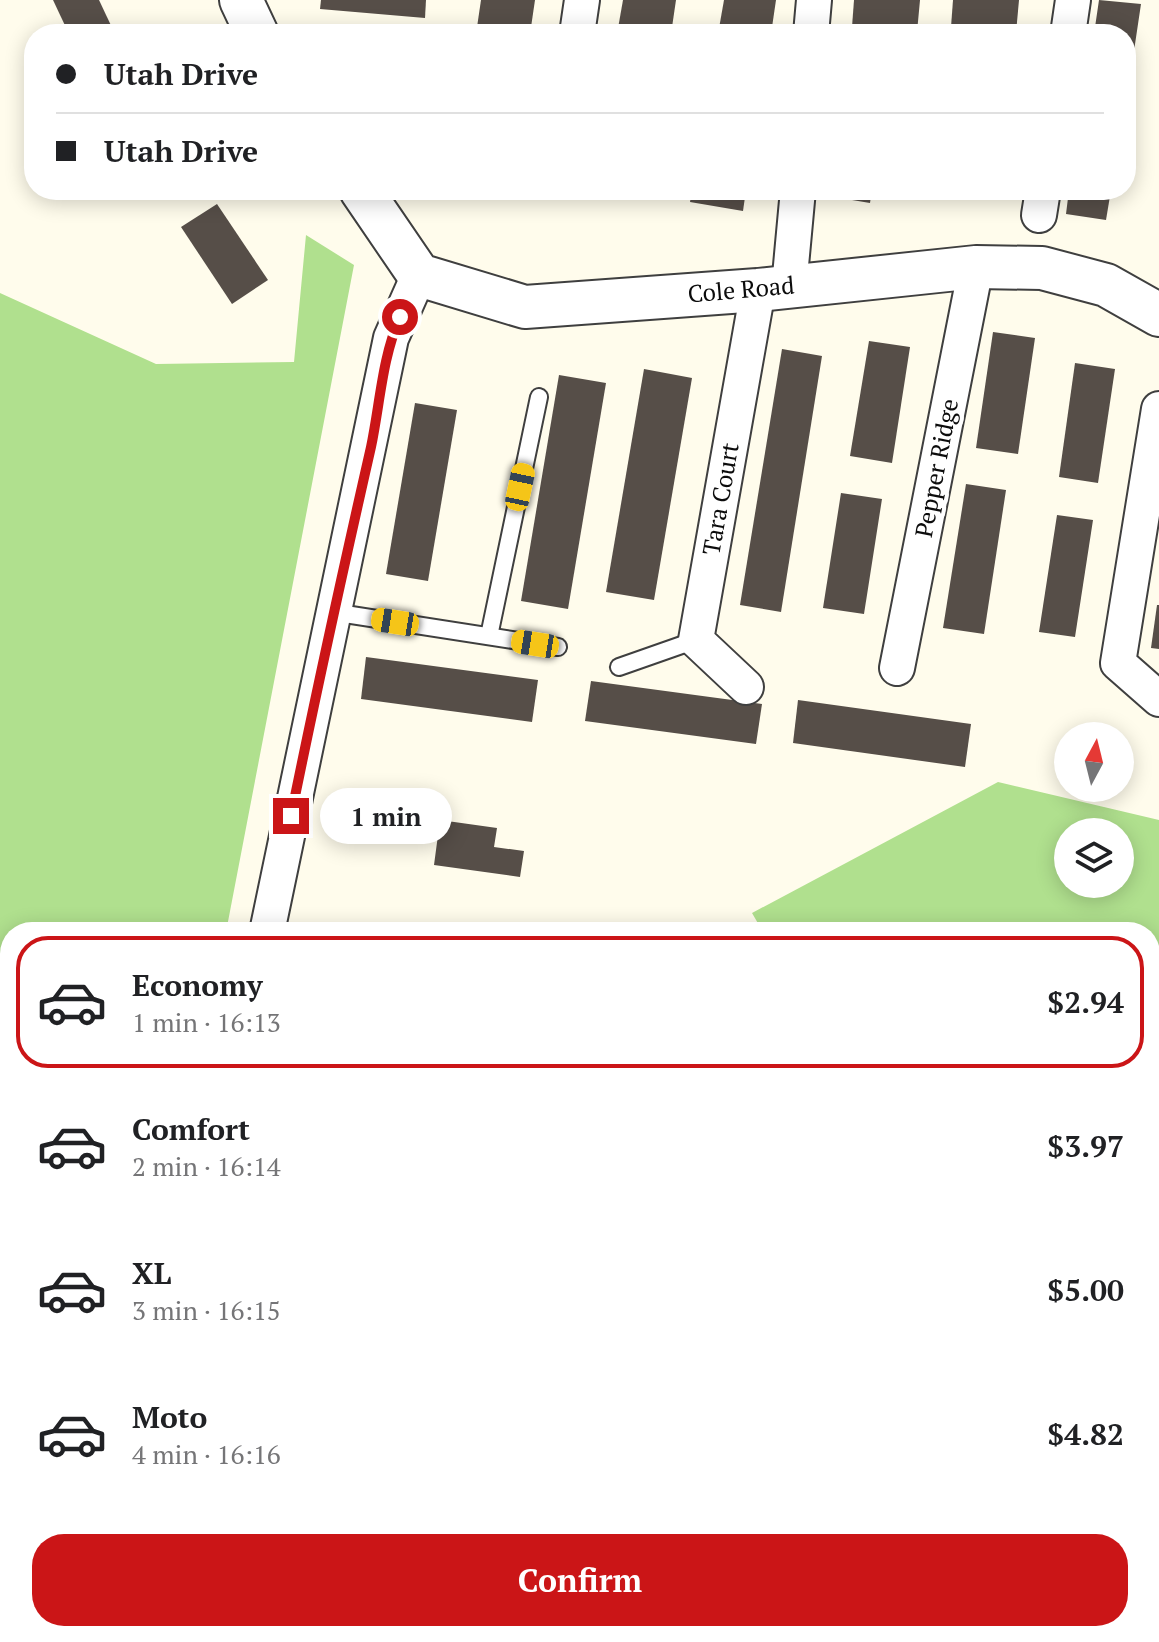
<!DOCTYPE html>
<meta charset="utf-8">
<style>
:root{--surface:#fff;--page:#f6f6f6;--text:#202124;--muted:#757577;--line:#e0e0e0;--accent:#cb1517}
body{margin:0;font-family:"PT Serif",serif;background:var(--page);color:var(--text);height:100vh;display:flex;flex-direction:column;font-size:30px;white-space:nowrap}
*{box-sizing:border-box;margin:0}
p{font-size:26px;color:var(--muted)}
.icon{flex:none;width:44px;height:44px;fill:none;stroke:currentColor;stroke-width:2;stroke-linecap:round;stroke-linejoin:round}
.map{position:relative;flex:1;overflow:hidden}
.panel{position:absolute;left:0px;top:922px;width:1160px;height:720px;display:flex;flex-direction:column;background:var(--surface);border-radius:32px 32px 0 0;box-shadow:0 4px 20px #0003}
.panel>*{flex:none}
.guide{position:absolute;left:24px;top:24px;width:1112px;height:176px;border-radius:32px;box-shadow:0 4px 20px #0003;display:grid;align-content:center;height:176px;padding:0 32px;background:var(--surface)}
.needle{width:52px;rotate:7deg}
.tools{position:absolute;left:1054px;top:722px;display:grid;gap:16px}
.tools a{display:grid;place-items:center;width:80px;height:80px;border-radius:50%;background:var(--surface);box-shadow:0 4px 20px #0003;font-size:40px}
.end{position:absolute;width:36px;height:36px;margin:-18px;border:10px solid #cb1517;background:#fff;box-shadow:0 0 0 4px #fff}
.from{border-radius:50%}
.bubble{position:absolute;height:56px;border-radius:28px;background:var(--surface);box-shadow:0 4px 20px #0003;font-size:26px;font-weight:700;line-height:56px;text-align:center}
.car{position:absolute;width:24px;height:48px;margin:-24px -12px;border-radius:10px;box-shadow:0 0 6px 2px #0007;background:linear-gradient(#f5c518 24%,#345 0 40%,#f5c518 0 76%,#345 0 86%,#f5c518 0)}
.guide b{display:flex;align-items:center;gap:28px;height:76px;font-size:30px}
.guide b+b{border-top:2px solid var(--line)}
.guide i{width:20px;height:20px;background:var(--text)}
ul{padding:14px 0 0;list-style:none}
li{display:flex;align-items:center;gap:24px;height:132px;margin:0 16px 12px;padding:0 16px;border:4px solid transparent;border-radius:32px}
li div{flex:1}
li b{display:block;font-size:30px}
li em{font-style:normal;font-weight:700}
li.active{border-color:var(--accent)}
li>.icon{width:72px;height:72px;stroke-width:1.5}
.primary-button{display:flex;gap:16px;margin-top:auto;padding:16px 32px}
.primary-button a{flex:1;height:92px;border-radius:32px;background:var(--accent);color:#fff;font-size:32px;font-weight:700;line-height:92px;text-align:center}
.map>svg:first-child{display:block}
</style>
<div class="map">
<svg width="1159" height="1642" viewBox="0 0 1159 1642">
<rect width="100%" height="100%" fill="#fffcec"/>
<g fill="#b0e08e" fill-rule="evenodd">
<path d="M306,235l48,30 -128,667h-216v700h81l-2,10h-89v-1349l156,71 138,-2z"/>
<path d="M998,782l161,38v421l-9,-20v-289h-387l-11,-19zM1068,832h52v52h-52z"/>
</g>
<g fill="#564e48">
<path d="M53,0h46l16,34h-46z"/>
<path d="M321,0h105l-1,18 -105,-9z"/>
<path d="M481,0h54l-5,34h-54z"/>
<path d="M623,0h53l-5,34h-54z"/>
<path d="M724,0h52l-5,34h-53z"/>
<path d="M854,0h66l-3,32 -65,-5z"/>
<path d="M953,0h66l-3,33 -65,-6z"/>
<path d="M1099,0l42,4 -13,87 -2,-57h-32z"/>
<path d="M692,190h54l-3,21 -53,-9z"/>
<path d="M829,190h43l-2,13 -42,-7z"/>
<path d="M947,190h42l-2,9 -40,-5z"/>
<path d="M1069,190h42l-5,30 -40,-6z"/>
<path d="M217,204l51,76 -36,24 -51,-77z"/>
<path d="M993,332l42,6 -17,116 -42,-6z"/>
<path d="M869,341l41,6 -18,116 -42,-7z"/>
<path d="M782,349l40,7 -41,256 -41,-7z"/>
<path d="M1075,363l40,6 -17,114 -39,-6z"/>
<path d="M644,369l48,9 -38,222 -48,-8z"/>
<path d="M559,375l47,8 -38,226 -47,-8z"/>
<path d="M415,403l42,7 -29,171 -42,-7z"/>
<path d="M966,484l40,6 -22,144 -41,-6z"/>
<path d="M841,493l41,6 -18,115 -41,-6z"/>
<path d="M1057,515l36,5 -18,117 -36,-5z"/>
<path d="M1157,605h2v44l-8,-1z"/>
<path d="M366,657l172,23 -6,42 -171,-23z"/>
<path d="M591,681l171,23 -6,40 -171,-23z"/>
<path d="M798,700l173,24 -6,43 -172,-24z"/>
<path d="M440,820l57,8 -3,19 30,4 -4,26 -86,-12z"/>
<path d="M1159,1344v77l-9,1v-77z"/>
<path d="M1159,1482v75l-9,1v-75z"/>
<path d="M1159,1608v34h-4l-4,-33z"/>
<path d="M252,1632l37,2 -1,8h-37z"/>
</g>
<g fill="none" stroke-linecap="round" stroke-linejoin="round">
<defs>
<g id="service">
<path d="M332,612l226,35"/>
<path d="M489,636l50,-239"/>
<path d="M619,667l77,-27"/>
</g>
<g id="minor">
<path d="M577,34l5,-34"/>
<path d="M811,34l3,-34"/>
<path d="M1068,34l5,-34"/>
<path d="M1039,215l4,-25"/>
<path d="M789,287l9,-97"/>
<path d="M1159,409l-41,254 41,36"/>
<path d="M897,668l79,-401"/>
<path d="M746,687l-50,-47 62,-350"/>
<path d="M267,932l124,-594 28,-63"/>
<path d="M1073,1632l3,10"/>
<path d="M151,1642l1,-10"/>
</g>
<g id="tertiary">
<path d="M241,0l16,34"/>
<path d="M361,190l58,85 106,32 233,-17 218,-23 66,1 64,17 53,30"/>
</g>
</defs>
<use href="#service" stroke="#3f3f3f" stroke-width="20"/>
<use href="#minor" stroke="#3f3f3f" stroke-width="38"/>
<use href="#tertiary" stroke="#3f3f3f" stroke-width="46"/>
<use href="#service" stroke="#fff" stroke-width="16"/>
<use href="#minor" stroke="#fff" stroke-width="34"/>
<use href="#tertiary" stroke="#fff" stroke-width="42"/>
</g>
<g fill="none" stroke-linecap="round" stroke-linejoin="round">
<path stroke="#cb1517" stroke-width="10" d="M291,816c25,-123 52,-246 80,-369 9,-43 11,-89 29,-130"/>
</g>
<g text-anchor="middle" stroke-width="8" stroke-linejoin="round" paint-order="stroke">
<g font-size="24" fill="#0c0c0c" stroke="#fff">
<text transform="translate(741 290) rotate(-5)" y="8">Cole Road</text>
<text transform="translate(937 468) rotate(-79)" y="8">Pepper Ridge</text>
<text transform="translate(721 499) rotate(-80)" y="8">Tara Court</text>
</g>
</g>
</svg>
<div class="tools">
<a><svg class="needle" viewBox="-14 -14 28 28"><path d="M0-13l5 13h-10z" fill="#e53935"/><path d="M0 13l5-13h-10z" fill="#757577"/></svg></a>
<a><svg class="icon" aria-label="layers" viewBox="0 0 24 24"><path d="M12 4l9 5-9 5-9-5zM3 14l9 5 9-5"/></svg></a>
</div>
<i class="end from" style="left:400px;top:317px"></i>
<i class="end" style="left:291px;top:816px"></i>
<div class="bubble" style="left:320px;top:788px;width:132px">1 min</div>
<i class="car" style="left:520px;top:487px;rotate:12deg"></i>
<i class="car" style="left:395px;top:622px;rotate:279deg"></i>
<i class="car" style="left:535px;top:644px;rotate:279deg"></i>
<div class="guide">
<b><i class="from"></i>Utah Drive</b>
<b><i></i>Utah Drive</b>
</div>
<section class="panel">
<ul>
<li class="active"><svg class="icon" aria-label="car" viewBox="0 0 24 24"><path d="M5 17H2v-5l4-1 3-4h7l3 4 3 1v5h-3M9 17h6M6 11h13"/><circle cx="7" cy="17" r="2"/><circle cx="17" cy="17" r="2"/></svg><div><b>Economy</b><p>1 min · 16:13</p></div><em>$2.94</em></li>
<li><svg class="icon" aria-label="car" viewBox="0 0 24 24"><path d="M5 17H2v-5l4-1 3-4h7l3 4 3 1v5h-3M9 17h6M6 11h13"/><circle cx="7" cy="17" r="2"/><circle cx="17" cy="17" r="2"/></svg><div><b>Comfort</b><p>2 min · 16:14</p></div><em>$3.97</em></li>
<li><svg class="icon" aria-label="car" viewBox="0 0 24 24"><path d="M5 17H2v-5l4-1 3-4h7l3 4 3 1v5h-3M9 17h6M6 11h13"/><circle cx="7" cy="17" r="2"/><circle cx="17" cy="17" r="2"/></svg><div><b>XL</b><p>3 min · 16:15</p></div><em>$5.00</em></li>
<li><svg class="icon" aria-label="car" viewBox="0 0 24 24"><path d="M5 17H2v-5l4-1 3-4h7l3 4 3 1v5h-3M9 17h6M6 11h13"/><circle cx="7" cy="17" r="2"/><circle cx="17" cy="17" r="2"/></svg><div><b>Moto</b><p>4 min · 16:16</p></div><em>$4.82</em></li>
</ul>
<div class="primary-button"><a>Confirm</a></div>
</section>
</div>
